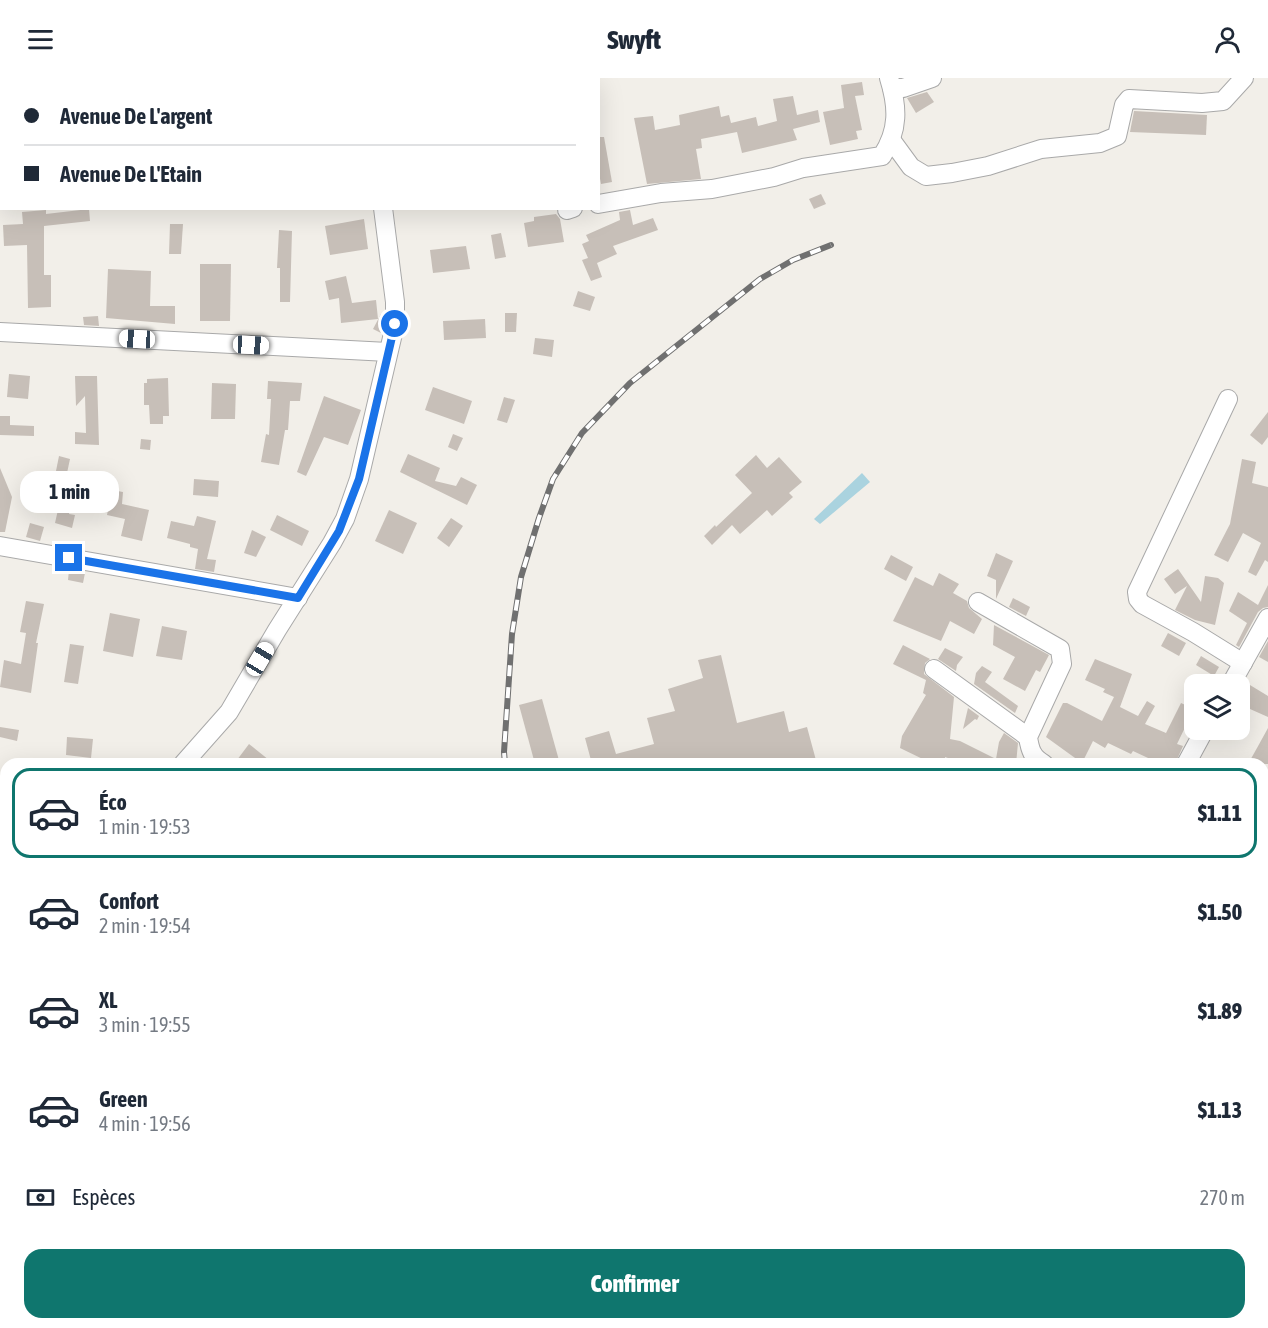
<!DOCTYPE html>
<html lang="fr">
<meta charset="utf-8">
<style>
:root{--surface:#fff;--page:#f6f6f7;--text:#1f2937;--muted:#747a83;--line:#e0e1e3;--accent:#0f766e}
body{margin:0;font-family:"Asap Condensed",sans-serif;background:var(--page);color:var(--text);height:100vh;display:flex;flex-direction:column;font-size:22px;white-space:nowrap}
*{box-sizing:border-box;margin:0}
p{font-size:20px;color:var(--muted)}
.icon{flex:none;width:33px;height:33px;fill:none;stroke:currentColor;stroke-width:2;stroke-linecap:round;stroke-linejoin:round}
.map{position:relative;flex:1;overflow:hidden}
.drawer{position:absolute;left:0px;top:680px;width:1269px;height:572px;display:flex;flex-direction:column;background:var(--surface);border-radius:18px 18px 0 0;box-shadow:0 6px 24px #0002}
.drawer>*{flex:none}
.guide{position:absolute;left:0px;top:0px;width:600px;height:132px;box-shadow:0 6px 24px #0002;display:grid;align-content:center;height:132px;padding:0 24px;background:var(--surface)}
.tools{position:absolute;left:1184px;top:596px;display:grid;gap:12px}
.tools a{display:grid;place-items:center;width:66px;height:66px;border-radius:12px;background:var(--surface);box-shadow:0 6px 24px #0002;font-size:30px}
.end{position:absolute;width:27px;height:27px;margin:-14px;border:8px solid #1a73e8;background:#fff;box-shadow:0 0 0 3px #fff}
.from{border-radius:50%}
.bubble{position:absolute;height:42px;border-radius:18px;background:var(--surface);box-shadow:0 6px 24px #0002;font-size:20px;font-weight:800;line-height:42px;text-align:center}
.car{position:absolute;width:18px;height:36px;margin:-18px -9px;border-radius:8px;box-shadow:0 0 4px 2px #0007;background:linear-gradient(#fff 24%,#345 0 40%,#fff 0 76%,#345 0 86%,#fff 0)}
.guide b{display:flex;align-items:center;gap:21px;height:57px;font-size:22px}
.guide b+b{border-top:2px solid var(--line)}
.guide i{width:15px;height:15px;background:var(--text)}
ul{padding:10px 0 0;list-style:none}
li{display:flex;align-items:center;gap:18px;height:90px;margin:0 12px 9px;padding:0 12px;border:3px solid transparent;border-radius:18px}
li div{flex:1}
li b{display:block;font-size:22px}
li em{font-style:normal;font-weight:800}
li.current{border-color:var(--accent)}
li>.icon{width:54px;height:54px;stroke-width:1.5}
.pay{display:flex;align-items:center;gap:15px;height:66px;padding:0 24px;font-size:22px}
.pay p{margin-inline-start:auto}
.primary-button{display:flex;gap:12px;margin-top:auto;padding:12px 24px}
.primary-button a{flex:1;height:69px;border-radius:18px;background:var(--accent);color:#fff;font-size:24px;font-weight:800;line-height:69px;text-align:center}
header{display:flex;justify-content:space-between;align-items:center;height:78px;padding:0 24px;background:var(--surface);font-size:27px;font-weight:800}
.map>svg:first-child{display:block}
</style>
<header><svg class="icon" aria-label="menu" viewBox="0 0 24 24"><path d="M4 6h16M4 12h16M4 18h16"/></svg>Swyft<svg class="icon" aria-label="person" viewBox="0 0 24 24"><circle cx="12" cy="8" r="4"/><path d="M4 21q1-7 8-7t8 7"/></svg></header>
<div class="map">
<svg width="1268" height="1250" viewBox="0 0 1268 1250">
<rect width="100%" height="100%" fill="#f2efe9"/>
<path fill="#aad3df" d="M862,395l8,9 -50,42 -6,-5z"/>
<g fill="#c7bfb8">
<path d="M862,4l2,13 -9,1 7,34 -6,1 2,8 -28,6 -7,-33 21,-4 -3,-23z"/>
<path d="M927,14l7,10 -18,11 -9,-15z"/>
<path d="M793,18l4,19 21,-5 2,12 -27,7 4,11 -55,13 -5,-21 -36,7 1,9 -6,1 5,30 -54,5 -13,-66 19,-2 2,14 25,-5 -1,-10 40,-9 2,11 8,-2 2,8 25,-6 2,9 19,-5 -4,-22z"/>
<path d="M1134,33l73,4 -1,20 -76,-3z"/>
<path d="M598,59h6l8,45 -11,2 -3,-16z"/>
<path d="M821,116l5,10 -12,5 -5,-10z"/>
<path d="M89,131l1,12 -46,5v49h7v32l-23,1 -1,-63 -23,1 -1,-21 20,-1 -1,-12 24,-2v4z"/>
<path d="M630,132l3,15 20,-7 5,12 -45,16 4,8 -20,9 5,14 -11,4 -9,-21 6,-2 -6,-14 7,-3 -3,-6 34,-15 -1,-8z"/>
<path d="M556,136l4,5 4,23 -36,5 -4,-24 10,-2v-4z"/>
<path d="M364,141l4,30 -38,6 -5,-29z"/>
<path d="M170,146h13l-2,30h-12z"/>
<path d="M279,152l13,1 -2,71h-10v-34h-3z"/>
<path d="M501,155l5,24 -11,2 -4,-24z"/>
<path d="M466,168l4,23 -37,4 -3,-23z"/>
<path d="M200,186h31l-1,57h-30z"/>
<path d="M108,191l43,2 -1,35h25v18l-69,-6z"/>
<path d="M346,198l6,27 24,-3 2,19 -37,4 -2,-25 -10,2 -4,-19z"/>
<path d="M578,213l17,6 -5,14 -17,-5z"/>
<path d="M505,235h12l-1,19h-11z"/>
<path d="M381,236l3,2 -3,17 -8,-4z"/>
<path d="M98,238l1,10 -15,-1 -1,-8z"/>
<path d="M485,241l1,19 -42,2 -1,-19z"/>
<path d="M535,260l19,2 -2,17 -19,-3z"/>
<path d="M9,296l21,2 -2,23 -21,-2z"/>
<path d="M75,298h22l2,69 -24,-1v-12l11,1 -1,-37 -9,10z"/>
<path d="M168,300l1,38h-6v8h-13l-1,-19h-5v-22h3v-4z"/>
<path d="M268,303l34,2 -2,18h-10l-2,29h-3l-6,35 -18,-3 5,-28 3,1 2,-36h-4z"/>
<path d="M212,305l24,1 -1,35h-24z"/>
<path d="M433,309l39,14 -8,23 -39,-14z"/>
<path d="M324,318l37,14 -13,35 -24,-8 -18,39 -9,-4z"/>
<path d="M504,319l11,3 -8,23 -10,-3z"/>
<path d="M1268,334v25l-6,8 -12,-10z"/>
<path d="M0,338h10v9l24,1v10l-34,-1z"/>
<path d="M453,356l10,4 -6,13 -9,-4z"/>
<path d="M141,361l10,1 -1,10 -10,-1z"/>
<path d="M408,376l32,14 -5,13 21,5 5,-9 16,8 -10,20 -67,-33z"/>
<path d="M756,377l11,13 12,-11 23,25 -13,11 4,4 -21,19 -5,-6 -27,24 -8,-9 -20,20 -8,-9 11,-11 1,2 36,-34 -17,-18z"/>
<path d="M59,378l11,3 -3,14 -11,-2z"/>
<path d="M1242,381l14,3 -4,21 16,4v75l-3,-2 -9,16 -8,-4 13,-29 -18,-10 -15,29 -14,-7 16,-31z"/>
<path d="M0,390l12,29 -7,35h-5z"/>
<path d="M194,401l25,2 -1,16 -25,-2z"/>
<path d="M112,412l11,2 -1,12 27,6 -7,31 -21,-5 4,-17 -18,-4z"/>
<path d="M62,414l11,3 -4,19 6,1 -3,13 -17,-5z"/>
<path d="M389,432l28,13 -14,31 -28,-13z"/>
<path d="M277,437l32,16 -7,15 -32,-16z"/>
<path d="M197,438l19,5 -9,38 9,1 -2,12 -19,-3 3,-20 -8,-2v-3l-23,-6 4,-17 23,5z"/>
<path d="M451,440l12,8 -14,21 -12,-9z"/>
<path d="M30,445l14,4 -4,14 -14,-4z"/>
<path d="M252,452l14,7 -10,20 -12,-4z"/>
<path d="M996,475l17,8 -17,38v-19l-9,-4z"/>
<path d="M891,477l22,12 -7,14 -22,-12z"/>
<path d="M1178,491l23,33 4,-26 13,2 6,5 -9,42 -20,-5 -20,-10 12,-24 -12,8 -11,-15z"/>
<path d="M69,492l16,3 -2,10 -15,-3z"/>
<path d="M939,495l20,11 -6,9 14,8 2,7 13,11 -8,15 -24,-13 -9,20 -48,-20 22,-44 18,9z"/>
<path d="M1268,507v22l-5,1 -5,4 -19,35 -3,-2 11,-22 -18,-12 9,-19 20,13z"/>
<path d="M1013,520l17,9 -4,9 -17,-9z"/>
<path d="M26,523l18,3 -8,39h2l-7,50 -31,-6 4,-27 17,4 5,-31 -6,-1z"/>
<path d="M110,535l30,6 -7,38 -30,-6z"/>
<path d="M994,547l55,30 -9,17 -4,-2 -11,21 -22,-12 12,-22 -22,-12z"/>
<path d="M162,548l25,5 -5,29 -26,-4z"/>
<path d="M1168,555l18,10 -7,13 -18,-10z"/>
<path d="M1268,563v21l-9,-5z"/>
<path d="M70,566l14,2 -6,38 -14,-2z"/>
<path d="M903,567l27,14 -5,4 -1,11 30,23 -4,42 10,2 36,18 3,-17 5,-9 14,10 -2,21h-51l-20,-7v7h-12l-33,-16 2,-12 24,-41 -3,-2 3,-13 -33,-16z"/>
<path d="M945,570l18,9 -6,8 -1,6 -18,-12z"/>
<path d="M721,577l16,68 47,-12 5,21 18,-5 10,37h-225l-7,-26 24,-7 7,23 38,-10 -7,-26 28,-7 -7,-22 35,-11 -5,-18z"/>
<path d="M1201,578l18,11 -5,9 -18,-11z"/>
<path d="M1095,581l37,15 -12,33 18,9 9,-15 8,5 -10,18 21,9 15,-30 13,6 -17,35 6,2 -8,18h-14l-28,-13 -2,3 -23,-11 -3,5 -12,-7 -11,22 -36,-26 17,-34h4l35,18 12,-24 -11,-5 2,-3 -20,-9z"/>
<path d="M982,588l10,6 -7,10 33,24 -3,7 -41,-29 2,-11z"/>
<path d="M1245,604l23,14v21l-27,-12 2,-4 -4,-2 6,-12z"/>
<path d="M542,621l18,65h-25l-16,-59z"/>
<path d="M968,630l11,8 -2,4 -2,-1 -12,10z"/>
<path d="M0,649l19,3 -2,11 -17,-4z"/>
<path d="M1268,650v36h-20l9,-16z"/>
<path d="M67,659l26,2 -2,19 -25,-3z"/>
<path d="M249,666l25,20h-40z"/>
</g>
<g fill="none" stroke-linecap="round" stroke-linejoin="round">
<defs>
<g id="minor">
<path d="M369,0v2"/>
<path d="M74,2l11,-2"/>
<path d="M892,10h11l29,-10"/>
<path d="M0,11h2"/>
<path d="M892,63l19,26 15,9 26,-3 36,-7 53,-17 59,-6 17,-7 7,-31 5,-6 73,4 21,-2 21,-23"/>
<path d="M598,126l63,-11 51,-4 62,-12 29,-9 79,-12c17,-26 16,-49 7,-78"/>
<path d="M567,132l6,-2"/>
<path d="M0,254l388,20"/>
<path d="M1228,321l-91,193 1,7 4,5 51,28 50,31"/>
<path d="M0,468l298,52"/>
<path d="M978,524l82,47 2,15 -34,73c2,13 4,20 16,27"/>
<path d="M934,591l94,68"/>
<path d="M1231,606l37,-66"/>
<path d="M183,686l46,-52 48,-82 55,-87 13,-24 14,-40 36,-154v-23l-12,-94"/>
<path d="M1186,686l19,-35"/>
<path d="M1263,739l5,2"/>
<path d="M0,754h6"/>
<path d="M0,991l6,2"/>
<path d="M482,1245l1,5"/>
<path d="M980,1250l3,-5"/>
<path d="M1123,1250l3,-5"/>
</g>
</defs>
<use href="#minor" stroke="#a9a9a9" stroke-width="20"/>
<use href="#minor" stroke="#fff" stroke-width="18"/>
<defs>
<g id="rail">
<path d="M505,686l-1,-12 8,-118 9,-57 18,-59 14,-39 29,-46 48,-50 130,-104 33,-19 38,-15"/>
<path d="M1263,845l5,-10"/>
<path d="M0,987h6"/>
<path d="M585,1245l1,5"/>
<path d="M1054,1250l2,-5"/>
</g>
</defs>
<use href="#rail" stroke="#707070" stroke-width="6"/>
<use href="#rail" stroke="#fff" stroke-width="4" stroke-dasharray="11" stroke-linecap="butt"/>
</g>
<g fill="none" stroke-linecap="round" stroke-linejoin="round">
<path stroke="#1a73e8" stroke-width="8" d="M69,480l229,40 41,-67 20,-52 36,-155"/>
</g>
</svg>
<div class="tools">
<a><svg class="icon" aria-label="layers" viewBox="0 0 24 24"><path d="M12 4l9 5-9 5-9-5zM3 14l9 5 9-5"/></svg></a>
</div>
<i class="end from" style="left:395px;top:246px"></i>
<i class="end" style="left:69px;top:480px"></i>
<div class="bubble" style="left:20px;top:393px;width:99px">1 min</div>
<i class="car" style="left:137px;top:261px;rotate:273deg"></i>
<i class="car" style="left:251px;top:267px;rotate:93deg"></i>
<i class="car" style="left:260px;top:581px;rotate:31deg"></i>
<div class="guide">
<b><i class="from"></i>Avenue De L'argent</b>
<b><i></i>Avenue De L'Etain</b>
</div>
<section class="drawer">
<ul>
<li class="current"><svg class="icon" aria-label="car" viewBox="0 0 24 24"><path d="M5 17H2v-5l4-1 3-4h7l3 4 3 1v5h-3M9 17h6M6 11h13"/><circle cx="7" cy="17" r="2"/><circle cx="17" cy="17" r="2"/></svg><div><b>Éco</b><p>1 min · 19:53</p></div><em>$1.11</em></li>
<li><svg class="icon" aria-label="car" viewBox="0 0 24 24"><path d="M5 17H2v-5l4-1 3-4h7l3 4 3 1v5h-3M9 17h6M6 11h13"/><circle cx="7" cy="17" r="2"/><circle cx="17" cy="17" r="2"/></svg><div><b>Confort</b><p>2 min · 19:54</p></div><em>$1.50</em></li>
<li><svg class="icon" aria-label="car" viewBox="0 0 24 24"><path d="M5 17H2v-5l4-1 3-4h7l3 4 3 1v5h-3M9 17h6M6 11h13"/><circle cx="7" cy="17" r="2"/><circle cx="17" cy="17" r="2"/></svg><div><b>XL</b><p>3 min · 19:55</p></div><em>$1.89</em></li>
<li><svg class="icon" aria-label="car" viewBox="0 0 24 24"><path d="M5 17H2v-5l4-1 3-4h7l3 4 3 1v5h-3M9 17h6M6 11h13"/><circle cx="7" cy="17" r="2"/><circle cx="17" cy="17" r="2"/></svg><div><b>Green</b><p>4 min · 19:56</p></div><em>$1.13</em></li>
</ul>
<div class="pay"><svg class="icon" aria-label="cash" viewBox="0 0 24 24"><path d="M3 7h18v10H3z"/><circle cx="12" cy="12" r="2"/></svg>Espèces<p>270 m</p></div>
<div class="primary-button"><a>Confirmer</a></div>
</section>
</div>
